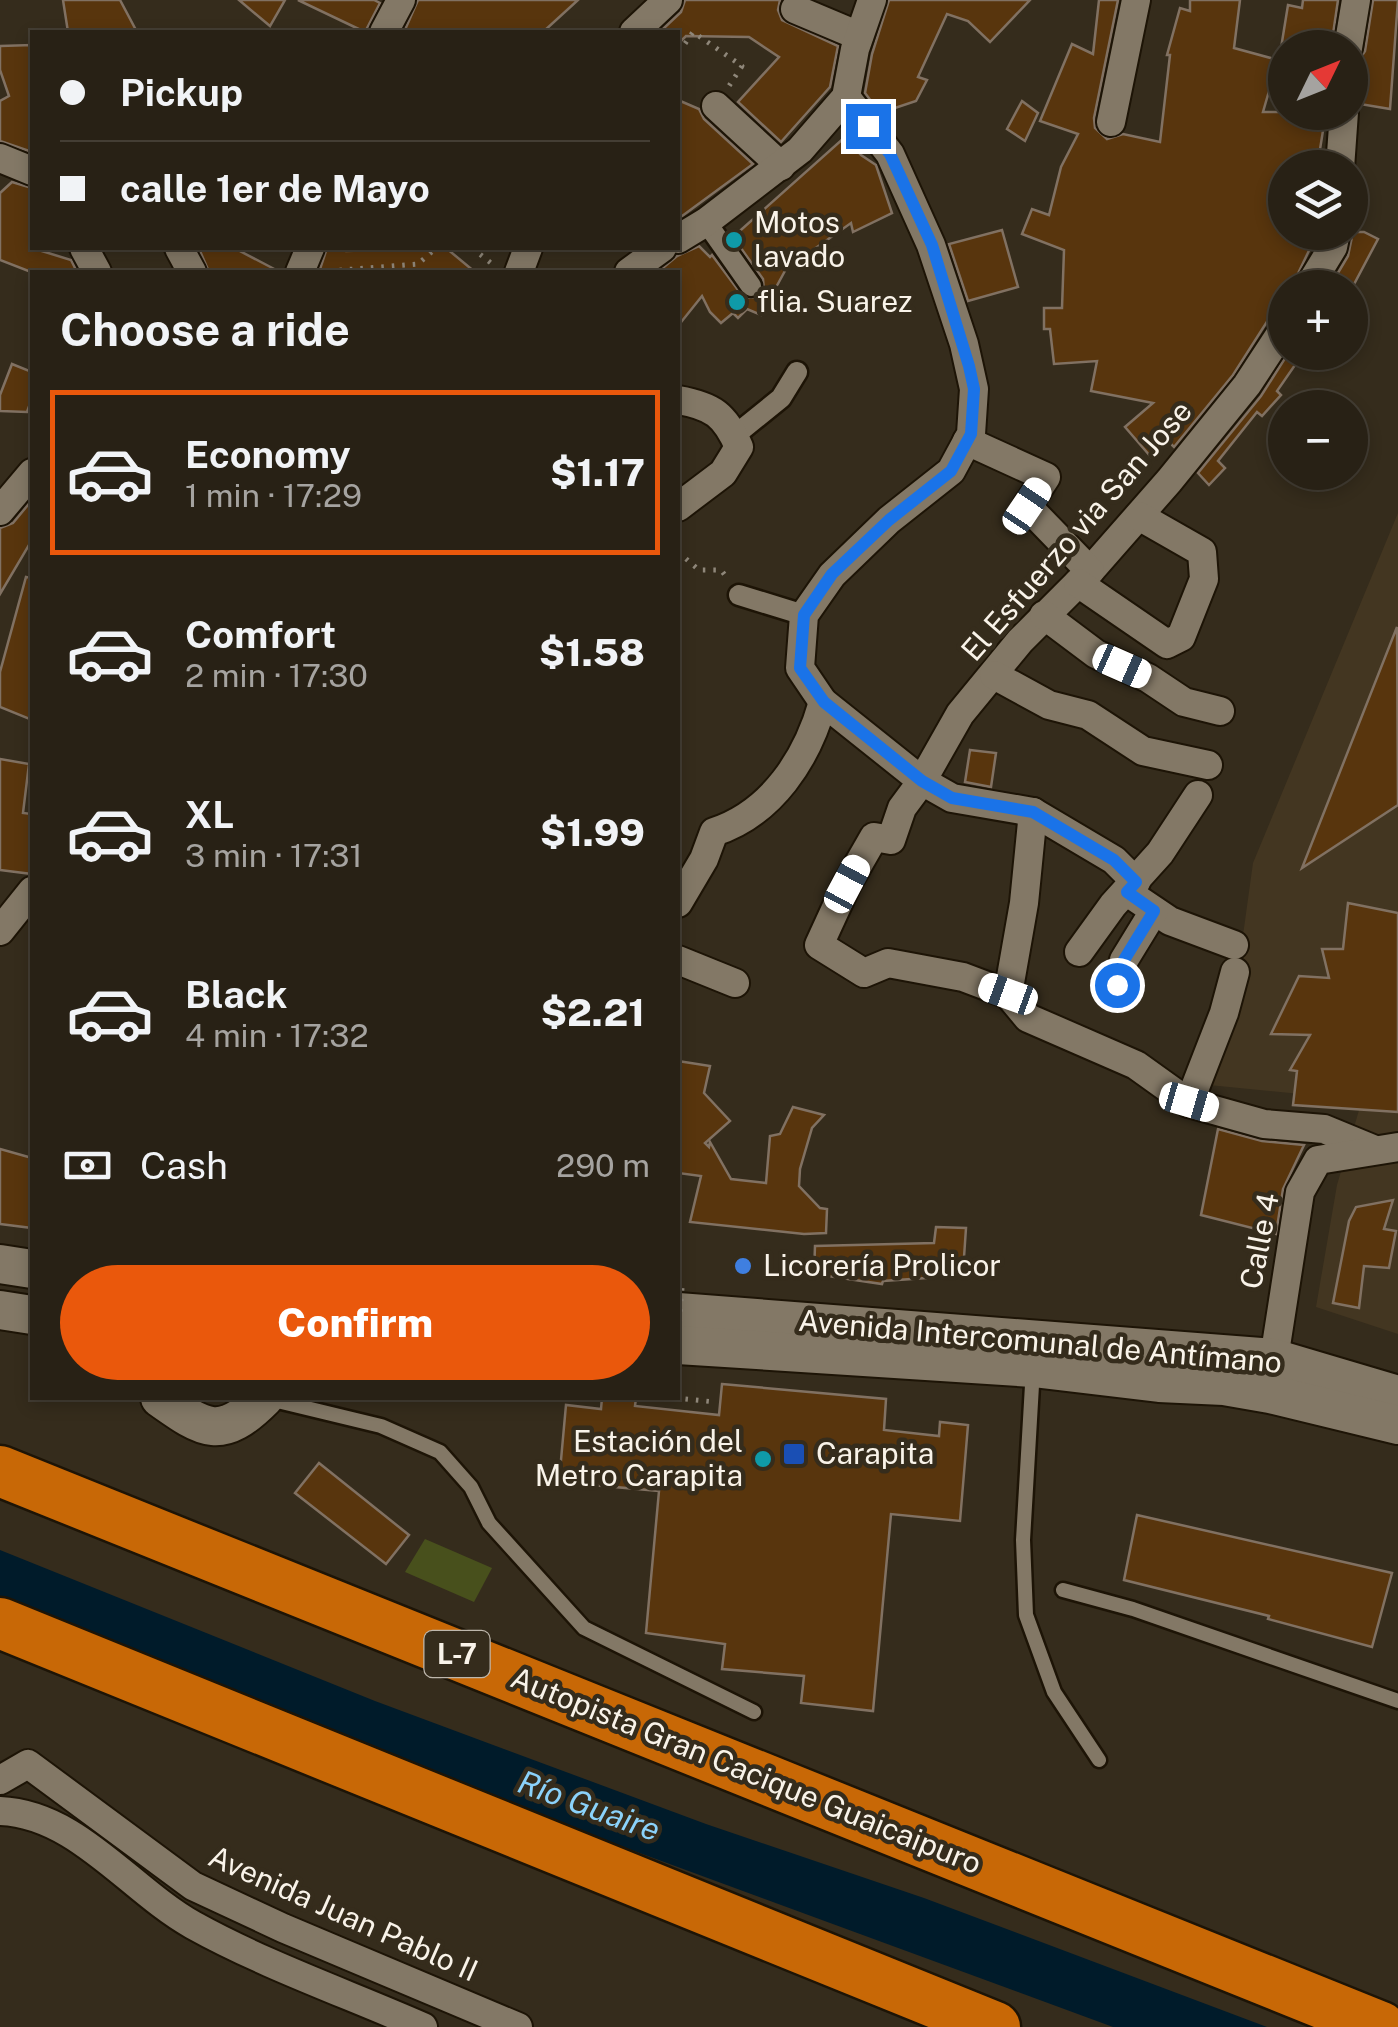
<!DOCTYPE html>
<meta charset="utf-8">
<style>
:root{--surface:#282115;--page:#342e22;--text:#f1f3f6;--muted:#a5a3a0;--line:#443e34;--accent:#ea580c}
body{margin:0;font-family:"Public Sans",sans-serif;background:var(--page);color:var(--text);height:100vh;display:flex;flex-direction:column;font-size:38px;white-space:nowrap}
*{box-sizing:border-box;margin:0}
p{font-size:32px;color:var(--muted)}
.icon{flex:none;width:55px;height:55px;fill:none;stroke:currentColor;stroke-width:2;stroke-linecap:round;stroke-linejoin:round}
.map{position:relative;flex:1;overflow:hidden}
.details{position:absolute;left:30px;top:270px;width:650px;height:1130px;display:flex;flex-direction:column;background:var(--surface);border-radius:0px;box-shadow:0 5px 15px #0003,0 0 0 2px var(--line)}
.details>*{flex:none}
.hud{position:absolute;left:30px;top:30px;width:650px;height:220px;border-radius:0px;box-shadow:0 5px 15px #0003,0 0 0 2px var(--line);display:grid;align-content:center;height:220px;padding:0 30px;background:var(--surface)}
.needle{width:65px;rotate:47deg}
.tools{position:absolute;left:1268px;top:30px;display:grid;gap:20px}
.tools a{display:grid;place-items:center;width:100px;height:100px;border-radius:50%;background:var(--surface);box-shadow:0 5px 15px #0003,0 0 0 2px var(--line);font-size:50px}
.end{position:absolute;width:45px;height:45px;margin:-22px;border:12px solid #1a73e8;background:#fff;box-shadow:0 0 0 5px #fff}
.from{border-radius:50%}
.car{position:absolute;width:30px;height:60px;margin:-30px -15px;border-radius:12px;box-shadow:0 0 8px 2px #0007;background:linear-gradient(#fff 24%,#345 0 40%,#fff 0 76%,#345 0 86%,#fff 0)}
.hud b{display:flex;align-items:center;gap:35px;height:95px;font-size:38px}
.hud b+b{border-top:2px solid var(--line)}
.hud i{width:25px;height:25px;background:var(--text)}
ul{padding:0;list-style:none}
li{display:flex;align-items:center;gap:30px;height:165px;margin:0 20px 15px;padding:0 10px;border:5px solid transparent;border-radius:0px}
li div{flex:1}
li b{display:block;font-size:38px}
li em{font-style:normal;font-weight:800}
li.current{border-color:var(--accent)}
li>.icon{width:90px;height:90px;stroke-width:1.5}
h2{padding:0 30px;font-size:45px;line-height:120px}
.pay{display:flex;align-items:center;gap:25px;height:110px;padding:0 30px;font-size:38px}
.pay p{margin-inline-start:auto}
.button{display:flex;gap:20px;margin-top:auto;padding:20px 30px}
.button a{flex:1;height:115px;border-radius:60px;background:var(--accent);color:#fff;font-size:40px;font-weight:800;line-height:115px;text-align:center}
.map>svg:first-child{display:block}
</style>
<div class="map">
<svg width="1398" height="2027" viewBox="0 0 1398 2027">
<rect width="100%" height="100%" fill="#352c1c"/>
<path fill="#433621" d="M1398,513v821l-82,-27 21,-122 25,-85 -153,-15 21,-56 23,-166z"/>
<path fill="#48501c" d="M425,1539l67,29 -18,34 -69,-30z"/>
<path fill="#001b2a" d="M0,1550l375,151 331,123 218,74 343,129h-154l-775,-285 -338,-140z"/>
<g fill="#58350d" stroke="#817162" stroke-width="2.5">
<path d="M63,0h57l17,32h-69z"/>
<path d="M239,0h46l-15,26z"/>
<path d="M298,0h76l6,3 -15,29z"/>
<path d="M418,0h160l-35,32h-139z"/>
<path d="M685,0h95l-2,10 4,10 56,26 -8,41 -49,55 -43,-40 41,-45 -30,-20 -63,-1 -7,7 -1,-11h-10l-4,-4 17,-16z"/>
<path d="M889,0h141l-40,42 -22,-21 -21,-7 -29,63 9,3 -11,21 -36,12 -15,-20 7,-39z"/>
<path d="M1099,0h19l-24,118 1,10 12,11 16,-5 37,8 10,-87h-3l13,-47 10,3v-11h50l-6,48 44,12 -15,52h63l-9,56h-32v64h33l-27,56h-6v22l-15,7 -37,58 -59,72 -5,-5 -18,15 -26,-30 28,-24 -62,-12 6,-30 -43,3 -4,-35h-6v-21h18l2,-58 -42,-16 10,-25 17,6 12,-48 17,-33 -38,-13 32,-77 21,10z"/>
<path d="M1303,0h35l-7,48h-50l7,-43 14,3z"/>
<path d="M1373,0h25l-8,109 -30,-5 2,-40 -5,-1 8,-12z"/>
<path d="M32,45v107l-32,-11v-40l9,-5 -9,-26v-24z"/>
<path d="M678,100l21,9 5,10 49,45 -75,55z"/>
<path d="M1022,101l16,12 -13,28 -18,-12z"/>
<path d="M845,137l16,18 15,10 16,48 -39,19 -2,-9 -65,46 -25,46 -14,-6 -9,9 -5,-5 -12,10 -11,-11 -8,-16 -24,30v-54h-20l19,-16 22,-10 11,11 2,-2 32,43 16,-1 4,-6 -1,-12 -30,-42z"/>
<path d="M12,182l20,6v60l39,12 6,12h-46l-31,-12v-67z"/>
<path d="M1002,230l16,57 -50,14 -19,-57z"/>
<path d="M1353,232h11l14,7 -26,49h-23l19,-32z"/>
<path d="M202,248h32l46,24h-71l-9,-21z"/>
<path d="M327,248h21l-1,3 99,-3 29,24h-156z"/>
<path d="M1289,352h15l-27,39 4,4 -19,21 -5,-4 -39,49 7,7 -16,17 -11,-12 63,-77z"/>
<path d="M12,364l20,8v26l-5,14 -27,-1v-16z"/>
<path d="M32,500v40l-32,54v-66l13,-5z"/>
<path d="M26,577l6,1v142l-32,-13v-35z"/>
<path d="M1397,627l1,178 -96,63z"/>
<path d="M970,750l26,3 -5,34 -26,-5z"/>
<path d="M0,759l29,5 -6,49 9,1v60l-32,-4z"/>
<path d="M1348,903l50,10v199l-105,-7 4,-34 -7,-1 20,-35 -39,-1 28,-58 30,2 -7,-29h21z"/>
<path d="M678,1061l32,5 -6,27 26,28 -25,22 4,4 1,-5 21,37 35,4 4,-47 10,-2 13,-27 31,8 -12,13 -12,41 -1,17 21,22 7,1 -1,24 -22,1 -114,-12 11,-46 -23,-3z"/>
<path d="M1218,1129l44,12 42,4 -21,44 -7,45 -75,-19z"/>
<path d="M0,1149l32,9v70l-32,-4z"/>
<path d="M1393,1200l-9,29 12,2 -7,37 -25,-2 -5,42 -26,-5 16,-82 7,-14z"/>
<path d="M936,1227l30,1 -3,44 -37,-2v8l-43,3 -1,3 -68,-10 1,-28 119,-3z"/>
<path d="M722,1384l164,15 -2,31 55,6 1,-14 28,3 -8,96 -69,-7 -18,197 -72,-8 3,-27 -82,-7 3,-25 -79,-11 13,-142 -100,-9 7,-77 35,4 1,-11h34l-1,8 84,9z"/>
<path d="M319,1463l90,72 -23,29 -91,-71z"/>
<path d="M1137,1515l255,58 -20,74 -104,-28 1,-3 -145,-36z"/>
</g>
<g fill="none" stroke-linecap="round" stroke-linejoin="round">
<defs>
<g id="service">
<path d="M1033,1368l-10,172 3,75 28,77 45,68"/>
<path d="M265,1398l116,28 59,26 31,35 18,36 95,105 170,84"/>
<path d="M1063,1590l70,19 265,92"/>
</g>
<g id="pedestrian">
<path d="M706,222l45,64"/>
<path d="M734,436l47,-38 16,-26"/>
<path d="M739,595l65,20"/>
</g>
<g id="minor">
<path d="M795,9l64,27"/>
<path d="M384,32l17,-32"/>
<path d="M634,32l34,-32"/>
<path d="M1348,48l8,-48"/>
<path d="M846,97l44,57 41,91 33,99 10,45 -3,45 -20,37 -62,49 -57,55 -28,40 -4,53 23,34 99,79 30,17 81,14 81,48 22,22"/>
<path d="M716,106l65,60"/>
<path d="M1111,122l25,-122"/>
<path d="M0,158l32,13"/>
<path d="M1340,168l4,-56"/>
<path d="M678,239l28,-17 94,-72 46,-53 9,-48 17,-49"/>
<path d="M84,248l13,24"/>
<path d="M179,248l13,24"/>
<path d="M300,272l10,-24"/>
<path d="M519,272l9,-24"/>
<path d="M629,272l33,-24"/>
<path d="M1308,288l25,-41 3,-15"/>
<path d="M1285,327l-38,58 -78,96 -79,90 -70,70 -60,73 -38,67 -20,27 -11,32 -17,-3 -27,47 -28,61 45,28 24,-10 75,14 45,17 20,24 108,47 53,38 75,21 60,5 51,21"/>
<path d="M678,400c35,6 47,15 61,47l-16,26 -45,34"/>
<path d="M967,441l79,36 -19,29 63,65"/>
<path d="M0,511l32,-38"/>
<path d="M1078,583l89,61 14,-7 23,-58 -2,-27 -63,-36"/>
<path d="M1044,615l52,39 52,24 36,24 36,9"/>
<path d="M994,675l55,30 39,10 55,36 65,14"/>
<path d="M1127,892l43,29 64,24"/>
<path d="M678,903l26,-44 10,-27c58,-19 93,-73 109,-130"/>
<path d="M0,931l32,-40"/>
<path d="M1079,952l34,-47 47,-52 38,-58"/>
<path d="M678,960l57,23"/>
<path d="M1117,985l7,-25 30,-49"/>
<path d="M1008,994l16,-91 9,-91"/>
<path d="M1189,1103l35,-90 11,-41"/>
<path d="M1271,1378l29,-186 18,-32 80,-13"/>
<path d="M0,1780l28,-16 165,122 90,42 235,99"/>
<path d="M0,1811c77,3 129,78 193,114 72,40 155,69 230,102"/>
</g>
<g id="secondary">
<path d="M0,1264l32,5"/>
<path d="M0,1310l32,5"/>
<path d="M678,1312l595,46 125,37"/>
<path d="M678,1345l355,23 126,15 65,3 46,8 128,31"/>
<path d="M160,1398c45,32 61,43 104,0"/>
</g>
<g id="motorway">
<path d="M0,1471l1381,556"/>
<path d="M0,1623l995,404"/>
</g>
</defs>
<use href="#service" stroke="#1d1406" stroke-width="19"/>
<use href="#pedestrian" stroke="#1d1406" stroke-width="25"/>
<use href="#minor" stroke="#1d1406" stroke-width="32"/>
<use href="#secondary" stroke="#1d1406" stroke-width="42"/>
<use href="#motorway" stroke="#1d1406" stroke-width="55"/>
<g stroke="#8f877a" stroke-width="5" stroke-dasharray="2.5 8" stroke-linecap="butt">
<path d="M678,45l4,3 11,-16 49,34 -13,20"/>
<path d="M472,248l24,19"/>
<path d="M329,271l89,-7 18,-16"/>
<path d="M678,552l21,18h22l7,9"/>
<path d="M675,1398l40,4"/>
</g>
<use href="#service" stroke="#837866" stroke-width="14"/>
<use href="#pedestrian" stroke="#837866" stroke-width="20"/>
<use href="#minor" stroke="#837866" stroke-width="28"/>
<use href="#secondary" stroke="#837866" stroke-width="38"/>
<use href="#motorway" stroke="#c86806" stroke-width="50"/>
<path stroke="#8f877a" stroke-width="5" stroke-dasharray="2.5 8" stroke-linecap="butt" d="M678,1343l4,-55"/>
</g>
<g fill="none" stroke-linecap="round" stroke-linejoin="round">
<path stroke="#1a73e8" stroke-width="12" d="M868,126l22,28 42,91 37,121 5,23 -3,45 -20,37 -62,49 -57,54 -28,41 -4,53 24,34 98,79 30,17 81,14 81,48 22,22 -9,10 27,19 -30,49 -7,25"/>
</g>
<g fill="#0f9aa8" stroke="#352c1c" stroke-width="4">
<circle cx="734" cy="240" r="10"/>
<circle cx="737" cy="302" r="10"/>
<circle cx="763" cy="1459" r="10"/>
</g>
<circle fill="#3f7fe0" stroke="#352c1c" stroke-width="4" cx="743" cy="1266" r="10"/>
<rect fill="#1a4fb4" stroke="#352c1c" stroke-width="4" x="782" y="1442" width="24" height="24" rx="5"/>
<g text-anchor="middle" stroke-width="9" stroke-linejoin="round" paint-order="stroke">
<rect fill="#352c1c" stroke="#beb7ac" stroke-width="2.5" x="424.5" y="1631" width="65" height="46" rx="8"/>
<g font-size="28" font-weight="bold" fill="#f9f3e9">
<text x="457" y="1664">L-7</text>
</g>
<g font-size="30" fill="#f9f3e9" stroke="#352c1c" text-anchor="start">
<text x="754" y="233">Motos<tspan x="754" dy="34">lavado</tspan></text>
<text x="757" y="312">flia. Suarez</text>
<text x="763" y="1276">Licorería Prolicor</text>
<text x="743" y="1452" text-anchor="end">Estación del<tspan x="743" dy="34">Metro Carapita</tspan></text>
<text x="816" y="1464">Carapita</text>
</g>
<g font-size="30" fill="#f9f3e9" stroke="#352c1c">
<text transform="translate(1077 531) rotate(-49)" y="10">El Esfuerzo via San Jose</text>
<text transform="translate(1260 1241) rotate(-79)" y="10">Calle 4</text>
<text transform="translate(1040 1342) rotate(5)" y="10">Avenida Intercomunal de Antímano</text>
<text transform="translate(746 1771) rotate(22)" y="10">Autopista Gran Cacique Guaicaipuro</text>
<text transform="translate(343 1914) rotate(24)" y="10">Avenida Juan Pablo II</text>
</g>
<g font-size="32" font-style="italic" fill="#8bd2fa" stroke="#352c1c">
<text transform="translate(589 1806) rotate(20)" y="11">Río Guaire</text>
</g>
</g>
</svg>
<div class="tools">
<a><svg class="needle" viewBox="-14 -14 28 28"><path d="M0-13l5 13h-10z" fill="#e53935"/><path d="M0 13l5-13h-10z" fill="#a5a3a0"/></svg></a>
<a><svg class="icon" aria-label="layers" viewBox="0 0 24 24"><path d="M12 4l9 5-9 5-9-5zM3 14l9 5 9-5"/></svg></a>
<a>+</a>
<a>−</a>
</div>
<i class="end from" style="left:1117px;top:985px"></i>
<i class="end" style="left:868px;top:126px"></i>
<i class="car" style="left:1027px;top:506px;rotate:34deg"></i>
<i class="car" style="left:1122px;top:666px;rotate:114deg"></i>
<i class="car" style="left:847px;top:884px;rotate:28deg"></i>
<i class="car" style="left:1008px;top:994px;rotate:290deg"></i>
<i class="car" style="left:1189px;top:1102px;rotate:106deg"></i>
<div class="hud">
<b><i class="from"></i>Pickup</b>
<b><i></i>calle 1er de Mayo</b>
</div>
<section class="details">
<h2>Choose a ride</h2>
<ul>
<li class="current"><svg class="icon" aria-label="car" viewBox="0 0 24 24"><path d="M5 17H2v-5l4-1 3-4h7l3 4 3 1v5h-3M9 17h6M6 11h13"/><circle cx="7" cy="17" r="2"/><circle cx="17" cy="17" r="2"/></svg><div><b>Economy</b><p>1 min · 17:29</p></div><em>$1.17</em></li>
<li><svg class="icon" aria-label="car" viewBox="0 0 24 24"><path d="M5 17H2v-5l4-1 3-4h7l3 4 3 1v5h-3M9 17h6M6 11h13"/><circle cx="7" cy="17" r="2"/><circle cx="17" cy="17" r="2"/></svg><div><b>Comfort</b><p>2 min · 17:30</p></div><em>$1.58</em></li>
<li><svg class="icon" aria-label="car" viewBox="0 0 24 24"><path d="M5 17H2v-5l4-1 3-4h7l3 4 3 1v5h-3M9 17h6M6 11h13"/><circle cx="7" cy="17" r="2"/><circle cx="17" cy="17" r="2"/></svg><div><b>XL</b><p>3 min · 17:31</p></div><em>$1.99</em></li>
<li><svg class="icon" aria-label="car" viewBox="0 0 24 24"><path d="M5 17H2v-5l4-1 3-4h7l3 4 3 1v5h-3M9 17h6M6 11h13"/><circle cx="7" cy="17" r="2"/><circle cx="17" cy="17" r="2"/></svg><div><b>Black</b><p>4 min · 17:32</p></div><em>$2.21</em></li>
</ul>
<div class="pay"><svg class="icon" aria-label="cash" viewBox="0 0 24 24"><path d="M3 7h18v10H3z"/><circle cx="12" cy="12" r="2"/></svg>Cash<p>290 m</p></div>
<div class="button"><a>Confirm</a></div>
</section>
</div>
